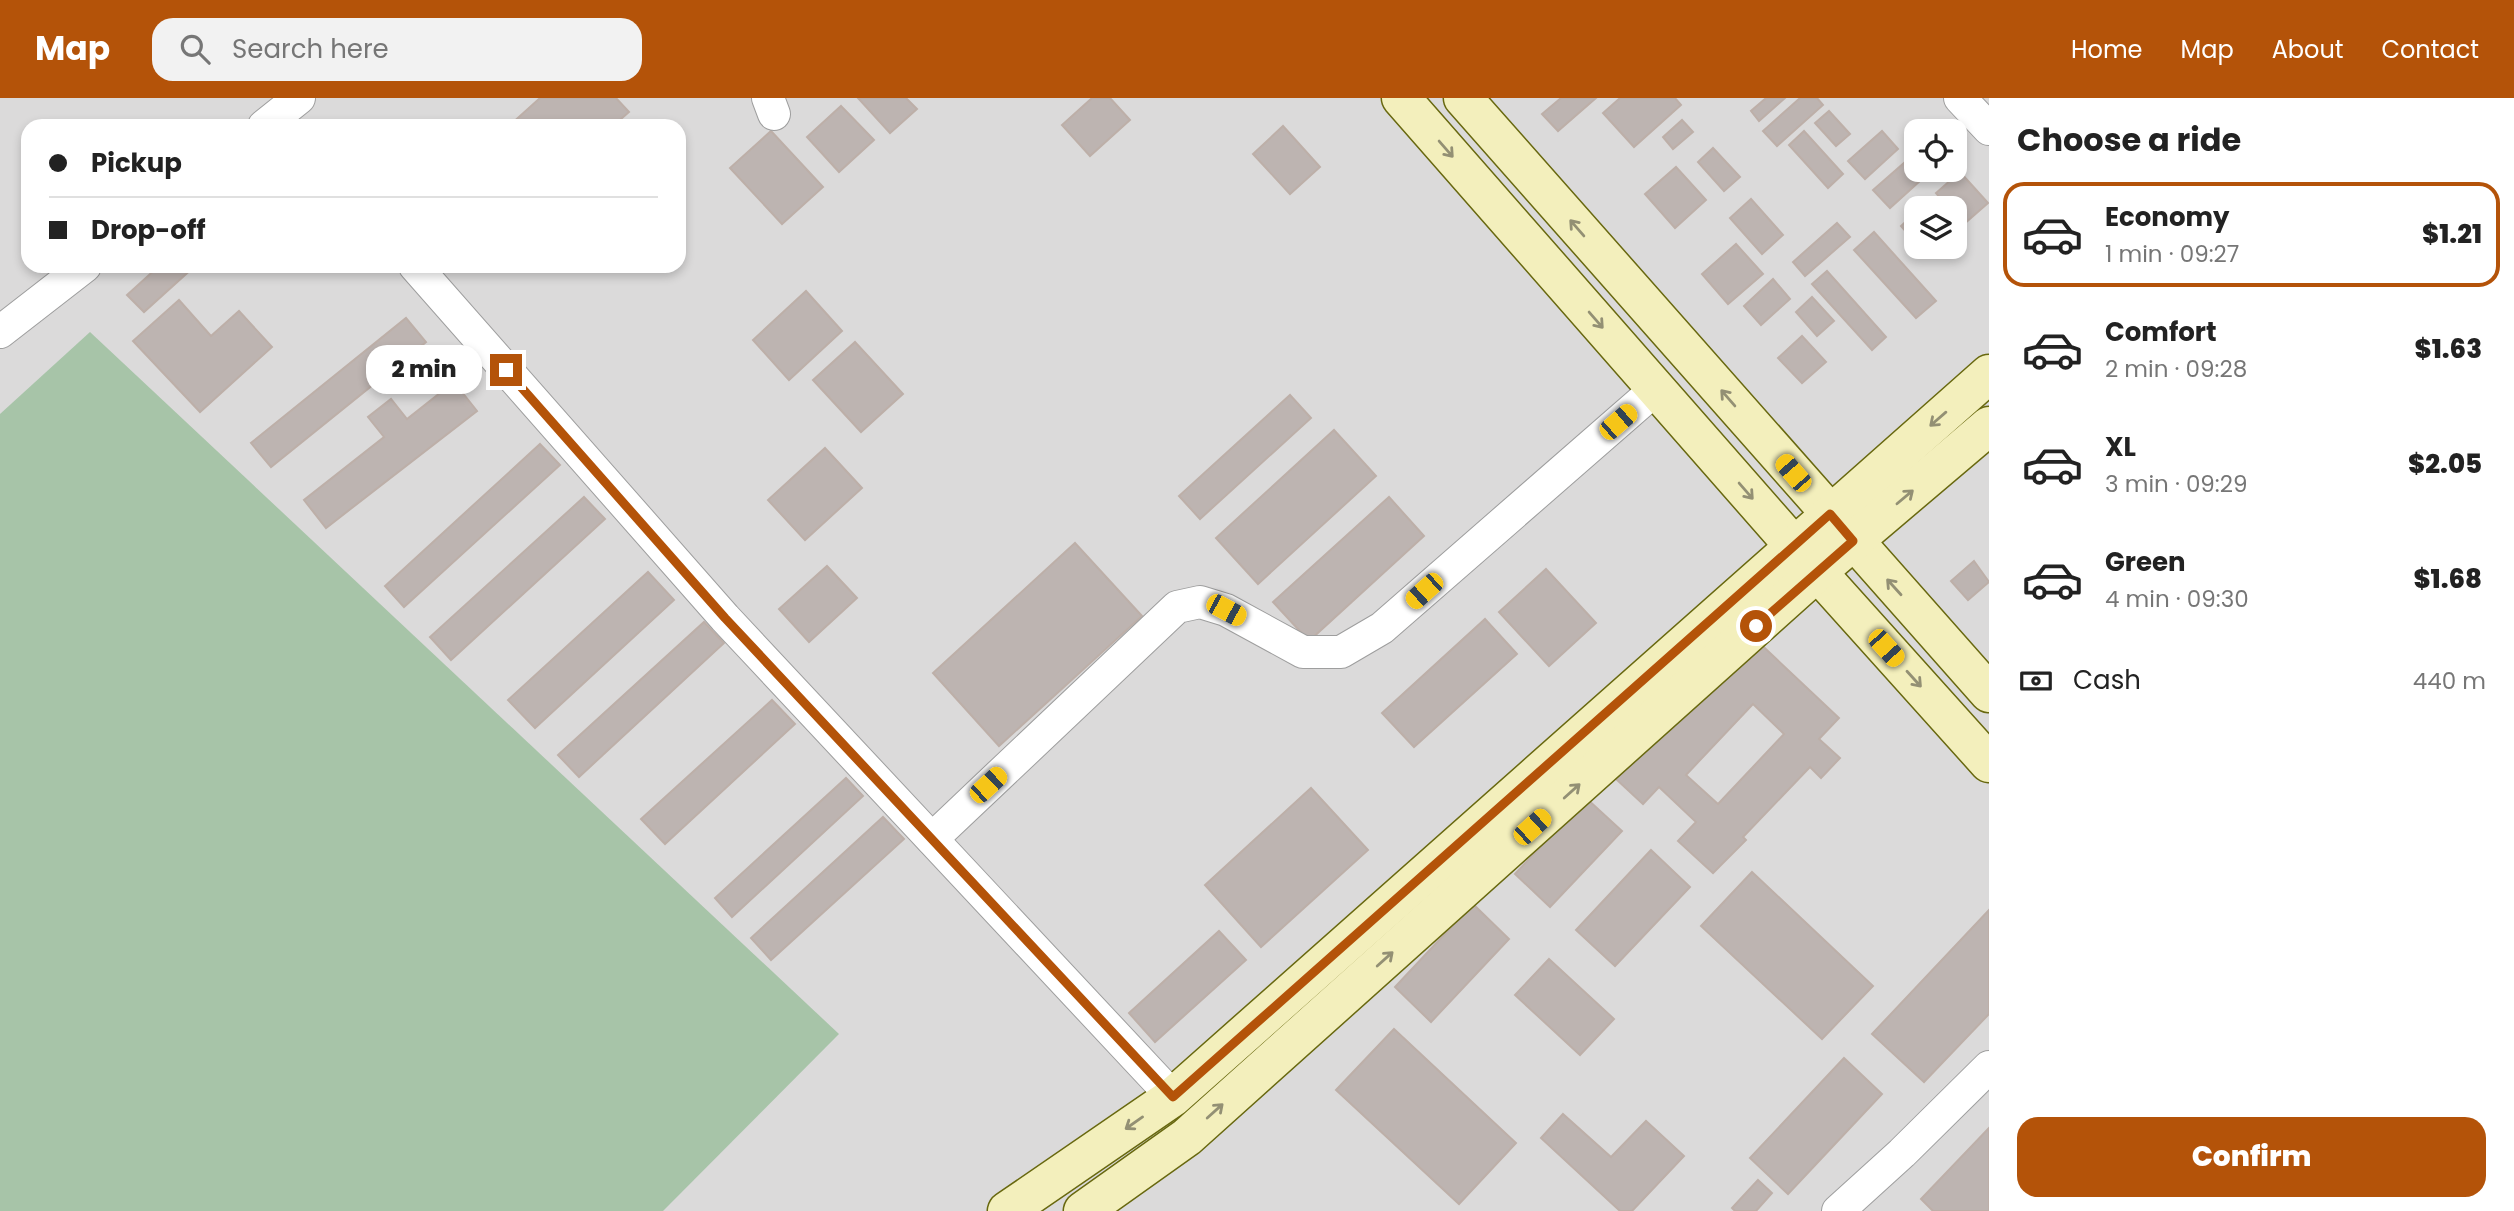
<!DOCTYPE html>
<meta charset="utf-8">
<style>
:root{--surface:#fff;--page:#f2f2f2;--text:#222;--muted:#767676;--line:#e0e0e0;--accent:#b45309}
body{margin:0;font-family:Poppins,sans-serif;background:var(--page);color:var(--text);height:100vh;display:flex;flex-direction:column;font-size:26px;white-space:nowrap}
*{box-sizing:border-box;margin:0}
p{font-size:23px;color:var(--muted)}
.icon{flex:none;width:38px;height:38px;fill:none;stroke:currentColor;stroke-width:2;stroke-linecap:round;stroke-linejoin:round}
.map{position:relative;flex:1;overflow:hidden}
.drawer{display:flex;flex-direction:column;background:var(--surface);width:525px}
.drawer>*{flex:none}
.banner{position:absolute;left:21px;top:21px;width:665px;height:154px;border-radius:21px;box-shadow:0 4px 10px #0003;display:grid;align-content:center;height:154px;padding:0 28px;background:var(--surface)}
.controls{position:absolute;left:1904px;top:21px;display:grid;gap:14px}
.controls a{display:grid;place-items:center;width:63px;height:63px;border-radius:14px;background:var(--surface);box-shadow:0 4px 10px #0003;font-size:35px}
.end{position:absolute;width:32px;height:32px;margin:-16px;border:9px solid #b45309;background:#fff;box-shadow:0 0 0 4px #fff}
.from{border-radius:50%}
.bubble{position:absolute;height:49px;border-radius:21px;background:var(--surface);box-shadow:0 4px 10px #0003;font-size:23px;font-weight:800;line-height:49px;text-align:center}
.car{position:absolute;width:21px;height:42px;margin:-21px -10px;border-radius:9px;box-shadow:0 0 5px 2px #0007;background:linear-gradient(#f5c518 24%,#345 0 40%,#f5c518 0 76%,#345 0 86%,#f5c518 0)}
.banner b{display:flex;align-items:center;gap:24px;height:66px;font-size:26px}
.banner b+b{border-top:2px solid var(--line)}
.banner i{width:18px;height:18px;background:var(--text)}
ul{padding:0;list-style:none}
li{display:flex;align-items:center;gap:21px;height:105px;margin:0 14px 10px;padding:0 14px;border:4px solid transparent;border-radius:21px}
li div{flex:1}
li b{display:block;font-size:26px}
li em{font-style:normal;font-weight:800}
li.selected{border-color:var(--accent)}
li>.icon{width:63px;height:63px;stroke-width:1.5}
h2{padding:0 28px;font-size:32px;line-height:84px}
.pay{display:flex;align-items:center;gap:18px;height:77px;padding:0 28px;font-size:26px}
.pay p{margin-inline-start:auto}
.primary-button{display:flex;gap:14px;margin-top:auto;padding:14px 28px}
.primary-button a{flex:1;height:80px;border-radius:21px;background:var(--accent);color:#fff;font-size:28px;font-weight:800;line-height:80px;text-align:center}
header{display:flex;align-items:center;gap:42px;box-sizing:border-box;height:98px;padding:0 35px;background:var(--accent);color:#fff}
header strong{font-size:33px}
nav{display:flex;gap:38px;margin-inline-start:auto;font-size:24px}
.search{width:490px;height:63px;background:var(--page);display:flex;align-items:center;gap:18px;box-sizing:border-box;padding:0 24px;border-radius:21px;color:var(--muted);font-size:26px}
main{display:flex;flex:1;min-height:0}
.map>svg:first-child{display:block}
</style>
<header>
<strong>Map</strong>
<div class="search"><svg class="icon" aria-label="search" viewBox="0 0 24 24"><circle cx="10" cy="10" r="6"/><path d="M15 15l6 6"/></svg>Search here</div>
<nav><a>Home</a><a>Map</a><a>About</a><a>Contact</a></nav>
</header>
<main>
<div class="map">
<svg width="1989" height="1113" viewBox="0 0 1989 1113">
<rect width="100%" height="100%" fill="#ede9e4"/>
<path fill="#dbdada" fill-rule="evenodd" d="M0,0h1989v1113h-1989zM28,28h651v140h-651zM1916,33h39v39h-39zM1916,110h39v39h-39z"/>
<path fill="#a7c4a8" d="M90,234l749,702 -176,177h-663v-797z"/>
<g fill="#bdb4b1" stroke="#bdafa8" stroke-width="2" fill-rule="evenodd">
<path d="M540,0h76l13,14 -16,14h-104z"/>
<path d="M858,0h48l11,11 -27,24z"/>
<path d="M1092,0h18l20,22 -40,36 -28,-31z"/>
<path d="M1561,0h35l-38,33 -16,-17z"/>
<path d="M1620,0h55l6,7 -47,42 -31,-34z"/>
<path d="M1766,0h19l-26,23 -8,-10z"/>
<path d="M1800,0h17l6,7 -46,41 -14,-15z"/>
<path d="M841,8l33,34 -35,32 -32,-35z"/>
<path d="M1829,13l21,23 -14,12 -21,-23z"/>
<path d="M1682,22l11,12 -20,17 -10,-12z"/>
<path d="M1283,28l37,41 -30,27 -37,-40z"/>
<path d="M771,33l52,56 -41,37 -52,-56z"/>
<path d="M1804,33l39,43 -15,14 -39,-43z"/>
<path d="M1882,33l16,18 -33,30 -17,-18z"/>
<path d="M1713,50l27,29 -16,14 -26,-29z"/>
<path d="M1904,65l16,18 -30,27 -17,-18z"/>
<path d="M1676,69l30,33 -31,28 -30,-34z"/>
<path d="M1960,74l28,31 -24,21 -9,-10v-6h-6l-13,-15z"/>
<path d="M1751,101l32,36 -21,19 -32,-36z"/>
<path d="M1931,101l9,9h-19z"/>
<path d="M1916,114v31l-15,-17z"/>
<path d="M1837,125l13,14 -45,39 -12,-14z"/>
<path d="M1874,134l62,69 -20,17 -62,-68z"/>
<path d="M1736,146l27,30 -35,30 -26,-30z"/>
<path d="M159,168h36l-51,46 -17,-17z"/>
<path d="M1827,173l59,66 -14,13 -60,-66z"/>
<path d="M1773,181l17,20 -29,26 -17,-19z"/>
<path d="M806,193l36,40 -53,49 -36,-40z"/>
<path d="M1812,199l22,24 -17,15 -21,-24z"/>
<path d="M179,202l32,36 28,-25 33,36 -72,65 -67,-71z"/>
<path d="M406,220l20,24 -155,125 -20,-24z"/>
<path d="M1802,238l24,26 -24,21 -24,-25z"/>
<path d="M855,244l48,52 -42,38 -48,-52z"/>
<path d="M454,284l23,29 -151,117 -22,-28 80,-63 -16,-20 23,-18 16,20z"/>
<path d="M1290,297l21,23 -111,101 -21,-23z"/>
<path d="M1334,332l42,46 -118,108 -42,-46z"/>
<path d="M540,346l20,21 -156,142 -19,-21z"/>
<path d="M825,350l37,40 -57,52 -37,-40z"/>
<path d="M584,399l21,22 -154,141 -21,-23z"/>
<path d="M1389,399l35,39 -115,105 -36,-39z"/>
<path d="M1075,445l67,73 -143,130 -66,-73z"/>
<path d="M1974,463l15,21 -21,18 -17,-19z"/>
<path d="M827,468l30,32 -48,44 -30,-33z"/>
<path d="M1546,471l50,54 -47,43 -50,-54z"/>
<path d="M648,474l26,28 -139,128 -27,-28z"/>
<path d="M1485,521l32,35 -103,93 -32,-34z"/>
<path d="M704,524l20,21 -145,134 -21,-22z"/>
<path d="M1752,538l87,82 -20,21 21,19 -19,20 -11,-11 -67,70 3,3 -33,33 -35,-32 18,-19 -37,-35 -16,17 -27,-25zM1753,606l31,30 -66,70 -32,-29z"/>
<path d="M772,602l23,24 -130,120 -24,-25z"/>
<path d="M846,680l17,18 -131,121 -17,-19z"/>
<path d="M1311,690l57,62 -107,97 -56,-62z"/>
<path d="M1586,700l36,33 -72,76 -35,-33z"/>
<path d="M883,719l21,22 -133,121 -20,-22z"/>
<path d="M1651,752l39,37 -75,79 -39,-36z"/>
<path d="M1752,774l121,114 -51,53 -121,-113z"/>
<path d="M1473,806l36,35 -78,83 -36,-35z"/>
<path d="M1989,812v104l-65,68 -52,-48z"/>
<path d="M1219,833l27,29 -91,82 -26,-29z"/>
<path d="M1549,861l65,60 -34,36 -65,-60z"/>
<path d="M1394,931l122,114 -57,61 -123,-114z"/>
<path d="M1844,960l38,36 -94,100 -38,-36z"/>
<path d="M1563,1016l48,43 35,-36 38,35 -52,55h-12l-79,-73z"/>
<path d="M1989,1030v83h-56l-12,-12z"/>
<path d="M1758,1082l14,13 -16,18h-21l-3,-3z"/>
</g>
<g fill="none" stroke-linecap="round" stroke-linejoin="round">
<defs>
<g id="street">
<path d="M768,0l6,16"/>
<path d="M1960,0l29,31"/>
<path d="M264,28l35,-28"/>
<path d="M415,168l310,352 448,479"/>
<path d="M0,234l85,-66"/>
<path d="M932,741l245,-232 23,-5 26,8 77,42h38l41,-24 274,-239"/>
<path d="M1838,1113l64,-58 87,-86"/>
</g>
<g id="secondary">
<path d="M1401,0l393,448 195,217"/>
<path d="M1463,0l526,595"/>
<path d="M1007,1113l166,-114 816,-723"/>
<path d="M1083,1113l104,-74 630,-565 172,-146"/>
</g>
</defs>
<use href="#street" stroke="#9e9e9e" stroke-width="34"/>
<use href="#secondary" stroke="#68680f" stroke-width="41"/>
<use href="#street" stroke="#fff" stroke-width="32"/>
<use href="#secondary" stroke="#f3efbc" stroke-width="38"/>
</g>
<defs><path id="oneway-shaft" d="M-6 0H5M1.5-3L5.5 0L1.5 3" fill="none" stroke-width="1.6" stroke-linecap="round" stroke-linejoin="round" transform="scale(1.75)"/></defs>
<g stroke="#939074">
<use href="#oneway-shaft" transform="translate(1446 51) rotate(49)"/>
<use href="#oneway-shaft" transform="translate(1577 130) rotate(-131)"/>
<use href="#oneway-shaft" transform="translate(1596 222) rotate(49)"/>
<use href="#oneway-shaft" transform="translate(1728 300) rotate(-131)"/>
<use href="#oneway-shaft" transform="translate(1938 321) rotate(139)"/>
<use href="#oneway-shaft" transform="translate(1746 393) rotate(49)"/>
<use href="#oneway-shaft" transform="translate(1905 399) rotate(-40)"/>
<use href="#oneway-shaft" transform="translate(1894 489) rotate(-132)"/>
<use href="#oneway-shaft" transform="translate(1914 581) rotate(48)"/>
<use href="#oneway-shaft" transform="translate(1572 693) rotate(-42)"/>
<use href="#oneway-shaft" transform="translate(1385 861) rotate(-42)"/>
<use href="#oneway-shaft" transform="translate(1215 1013) rotate(-42)"/>
<use href="#oneway-shaft" transform="translate(1134 1025) rotate(145)"/>
</g>
<g fill="none" stroke-linecap="round" stroke-linejoin="round">
<path stroke="#b45309" stroke-width="9" d="M506,272l219,248 448,479 657,-583 23,27 -97,85"/>
</g>
</svg>
<div class="controls">
<a><svg class="icon" aria-label="locate" viewBox="0 0 24 24"><circle cx="12" cy="12" r="6"/><path d="M12 2v4M12 18v4M2 12h4M18 12h4"/></svg></a>
<a><svg class="icon" aria-label="layers" viewBox="0 0 24 24"><path d="M12 4l9 5-9 5-9-5zM3 14l9 5 9-5"/></svg></a>
</div>
<i class="end from" style="left:1756px;top:528px"></i>
<i class="end" style="left:506px;top:272px"></i>
<div class="bubble" style="left:366px;top:247px;width:116px">2 min</div>
<i class="car" style="left:1618px;top:324px;rotate:49deg"></i>
<i class="car" style="left:1793px;top:375px;rotate:319deg"></i>
<i class="car" style="left:1424px;top:493px;rotate:228deg"></i>
<i class="car" style="left:1226px;top:512px;rotate:118deg"></i>
<i class="car" style="left:1886px;top:550px;rotate:138deg"></i>
<i class="car" style="left:988px;top:687px;rotate:47deg"></i>
<i class="car" style="left:1532px;top:729px;rotate:48deg"></i>
<div class="banner">
<b><i class="from"></i>Pickup</b>
<b><i></i>Drop-off</b>
</div>
</div>
<section class="drawer">
<h2>Choose a ride</h2>
<ul>
<li class="selected"><svg class="icon" aria-label="car" viewBox="0 0 24 24"><path d="M5 17H2v-5l4-1 3-4h7l3 4 3 1v5h-3M9 17h6M6 11h13"/><circle cx="7" cy="17" r="2"/><circle cx="17" cy="17" r="2"/></svg><div><b>Economy</b><p>1 min · 09:27</p></div><em>$1.21</em></li>
<li><svg class="icon" aria-label="car" viewBox="0 0 24 24"><path d="M5 17H2v-5l4-1 3-4h7l3 4 3 1v5h-3M9 17h6M6 11h13"/><circle cx="7" cy="17" r="2"/><circle cx="17" cy="17" r="2"/></svg><div><b>Comfort</b><p>2 min · 09:28</p></div><em>$1.63</em></li>
<li><svg class="icon" aria-label="car" viewBox="0 0 24 24"><path d="M5 17H2v-5l4-1 3-4h7l3 4 3 1v5h-3M9 17h6M6 11h13"/><circle cx="7" cy="17" r="2"/><circle cx="17" cy="17" r="2"/></svg><div><b>XL</b><p>3 min · 09:29</p></div><em>$2.05</em></li>
<li><svg class="icon" aria-label="car" viewBox="0 0 24 24"><path d="M5 17H2v-5l4-1 3-4h7l3 4 3 1v5h-3M9 17h6M6 11h13"/><circle cx="7" cy="17" r="2"/><circle cx="17" cy="17" r="2"/></svg><div><b>Green</b><p>4 min · 09:30</p></div><em>$1.68</em></li>
</ul>
<div class="pay"><svg class="icon" aria-label="cash" viewBox="0 0 24 24"><path d="M3 7h18v10H3z"/><circle cx="12" cy="12" r="2"/></svg>Cash<p>440 m</p></div>
<div class="primary-button"><a>Confirm</a></div>
</section>
</main>
